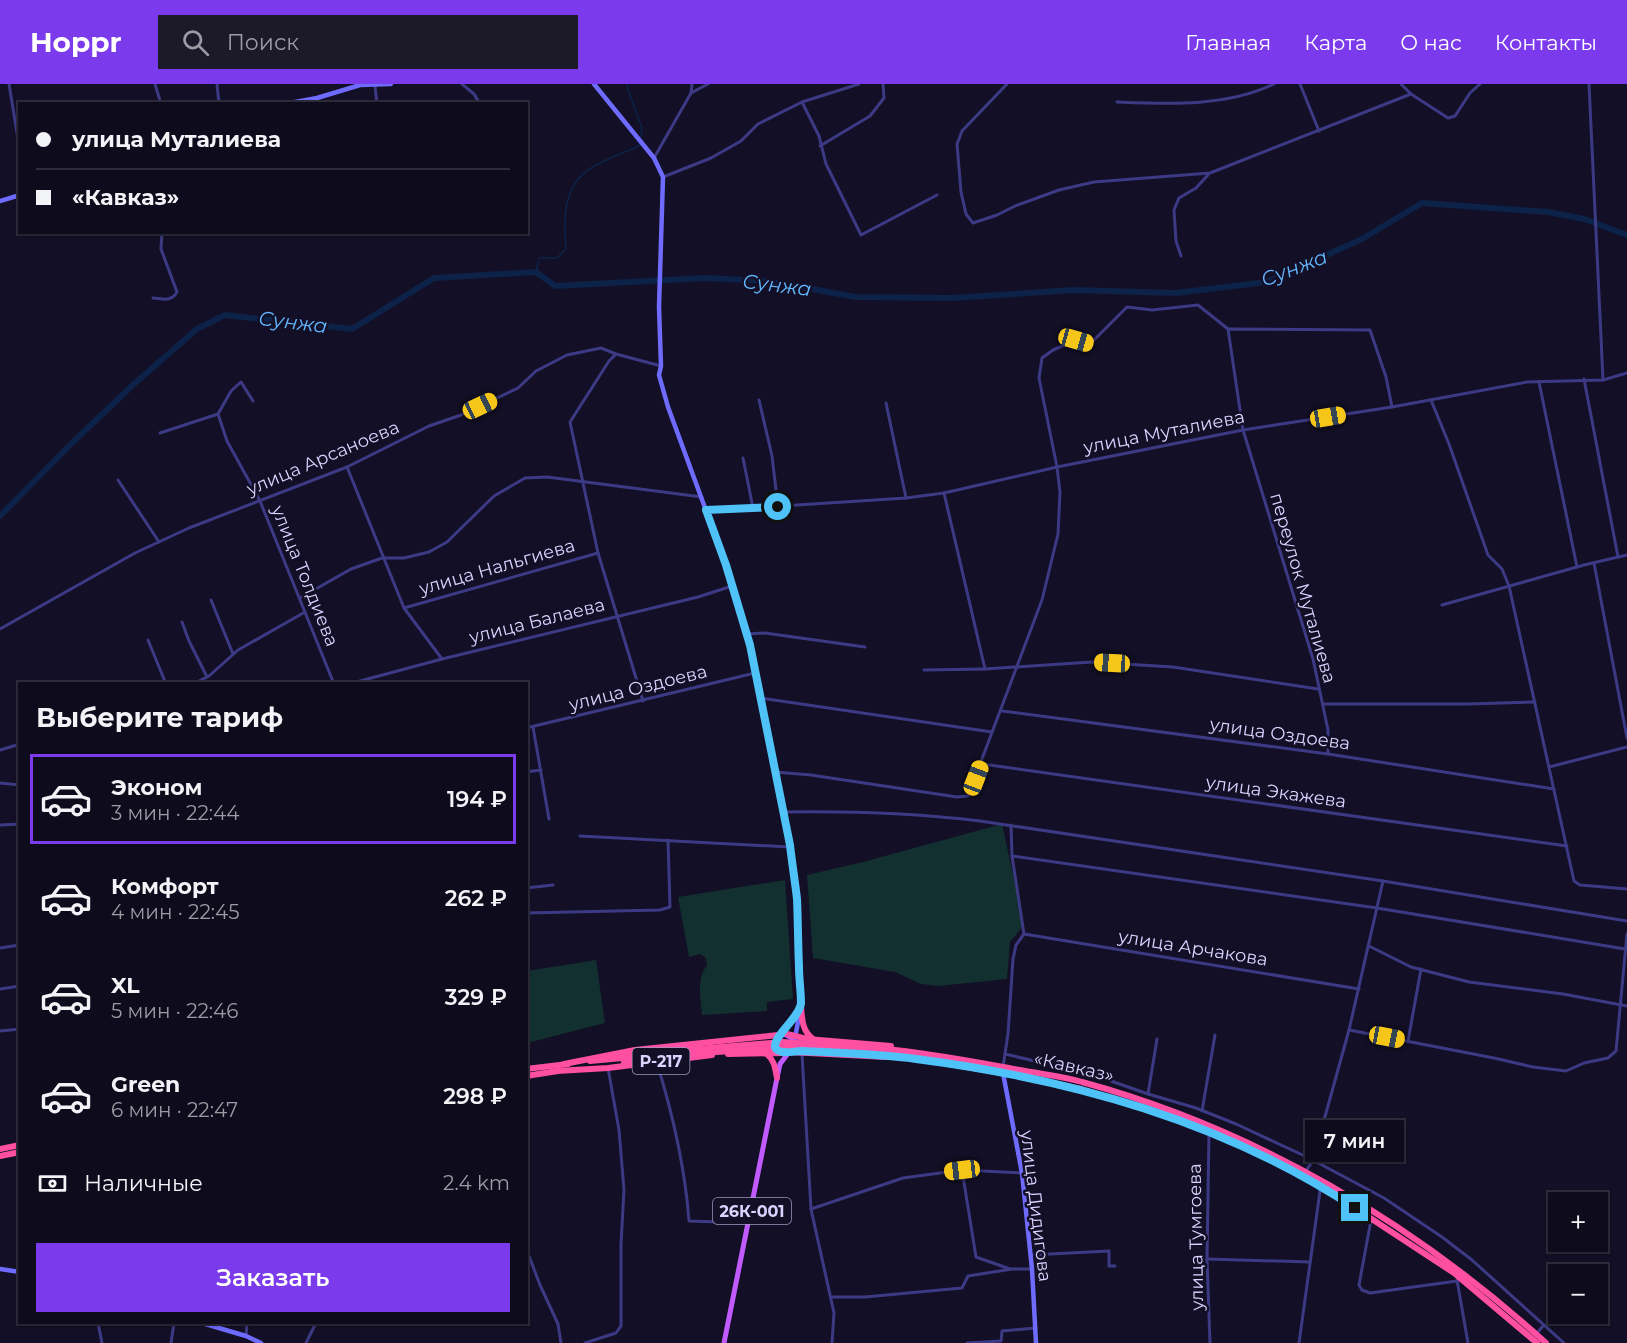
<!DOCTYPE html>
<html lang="ru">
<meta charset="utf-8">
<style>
:root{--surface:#0e0b1c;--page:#1c1929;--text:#f1f3f6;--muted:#9b9ba3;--line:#2e2b3b;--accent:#7c3aed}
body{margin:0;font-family:Montserrat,sans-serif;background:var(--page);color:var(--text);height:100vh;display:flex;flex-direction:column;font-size:22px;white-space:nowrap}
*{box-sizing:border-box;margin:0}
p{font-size:20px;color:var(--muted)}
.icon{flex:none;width:33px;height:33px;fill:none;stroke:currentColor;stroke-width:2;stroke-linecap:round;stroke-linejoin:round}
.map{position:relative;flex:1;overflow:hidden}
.details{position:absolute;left:18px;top:598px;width:510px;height:642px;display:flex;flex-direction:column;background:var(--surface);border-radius:0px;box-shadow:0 2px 4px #0004,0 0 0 2px var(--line)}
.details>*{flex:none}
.guide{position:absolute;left:18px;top:18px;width:510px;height:132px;border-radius:0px;box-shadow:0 2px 4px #0004,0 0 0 2px var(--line);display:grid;align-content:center;height:132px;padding:0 18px;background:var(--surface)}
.fabs{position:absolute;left:1548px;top:1108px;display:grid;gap:12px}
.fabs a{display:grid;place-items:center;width:60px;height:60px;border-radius:0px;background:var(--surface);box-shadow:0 2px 4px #0004,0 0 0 2px var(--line);font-size:30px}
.end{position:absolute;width:27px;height:27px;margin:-14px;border:8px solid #4fc3f7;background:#111;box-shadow:0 0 0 3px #111}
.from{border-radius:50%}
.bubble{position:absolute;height:42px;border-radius:0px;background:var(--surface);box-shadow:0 2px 4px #0004,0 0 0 2px var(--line);font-size:20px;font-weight:600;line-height:42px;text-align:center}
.car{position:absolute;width:18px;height:36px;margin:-18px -9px;border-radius:8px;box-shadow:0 0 4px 2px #0007;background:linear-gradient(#f5c518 24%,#345 0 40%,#f5c518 0 76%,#345 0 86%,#f5c518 0)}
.guide b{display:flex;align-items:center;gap:21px;height:57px;font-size:22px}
.guide b+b{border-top:2px solid var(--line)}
.guide i{width:15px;height:15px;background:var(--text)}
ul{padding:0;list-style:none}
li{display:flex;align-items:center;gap:18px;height:90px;margin:0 12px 9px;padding:0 6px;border:3px solid transparent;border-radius:0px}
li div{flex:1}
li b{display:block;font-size:22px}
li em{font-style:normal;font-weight:600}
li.current{border-color:var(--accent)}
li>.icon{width:54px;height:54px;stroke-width:1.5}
h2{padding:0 18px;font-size:27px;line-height:72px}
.pay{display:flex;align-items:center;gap:15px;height:66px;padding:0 18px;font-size:22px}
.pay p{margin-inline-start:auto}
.button{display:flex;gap:12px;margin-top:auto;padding:12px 18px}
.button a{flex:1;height:69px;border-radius:0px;background:var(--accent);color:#fff;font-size:24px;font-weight:600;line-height:69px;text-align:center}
header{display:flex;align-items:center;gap:36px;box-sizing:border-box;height:84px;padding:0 30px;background:var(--accent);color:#fff}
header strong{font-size:28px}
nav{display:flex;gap:33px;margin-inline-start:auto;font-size:21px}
.search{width:420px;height:54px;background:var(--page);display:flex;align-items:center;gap:15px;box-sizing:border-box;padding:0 21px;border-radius:0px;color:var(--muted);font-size:22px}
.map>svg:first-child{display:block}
</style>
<header>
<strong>Hoppr</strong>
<div class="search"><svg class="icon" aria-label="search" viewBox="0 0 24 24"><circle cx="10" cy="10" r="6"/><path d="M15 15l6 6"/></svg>Поиск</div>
<nav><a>Главная</a><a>Карта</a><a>О нас</a><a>Контакты</a></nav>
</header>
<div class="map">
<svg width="1627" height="1259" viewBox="0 0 1627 1259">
<rect width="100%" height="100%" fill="#130f26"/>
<g fill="#12302f">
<path d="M1002,740l22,101 -14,17 -3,37 -69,7 -17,-2 -26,-12 -82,-14 -6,-83 56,-13z"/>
<path d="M785,796l8,119 -26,3v9l-65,4c-1,-14 -6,-39 5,-49l-1,-8 -6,-4 -11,3 -11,-60z"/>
<path d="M596,876l9,63 -78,20v-72z"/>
</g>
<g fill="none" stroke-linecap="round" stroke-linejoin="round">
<g stroke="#0c2248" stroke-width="1.5">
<path d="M628,0l-1,3 15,41 -1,9"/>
<path d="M536,188l3,-14h18l9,-9c-3,-29 -3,-64 25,-81 15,-9 32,-15 48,-22l1,-4"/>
</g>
<path stroke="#0c2248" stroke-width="6" d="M0,432l73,-74 61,-58 63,-55 28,-14 127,14 82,-51 102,-6 19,14 150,-8 63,3 88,16 96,1 121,-8 103,3 91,-11 95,-43 60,-36 126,9 36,7 43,16"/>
<g stroke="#3d3a85" stroke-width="3">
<path d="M9,0l9,55 2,26"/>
<path d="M155,0l6,20"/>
<path d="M217,0l2,20"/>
<path d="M462,0l12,10 6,10"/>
<path d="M1007,0l-45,47 -5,13 4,48 5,22 7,9 24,-8 18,-9 44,-16 35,-8 116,-9 201,-79"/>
<path d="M1300,0l19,47"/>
<path d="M1401,0l10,10 37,24 7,-2 15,-23 10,-9"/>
<path d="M1589,0l14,296"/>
<path d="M375,2l2,18"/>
<path d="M691,9l1,-9"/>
<path d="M802,18l17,34 7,28 35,71 76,-40"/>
<path d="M1117,18c52,2 109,5 157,-18"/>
<path d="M820,62l50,-30 14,-18 -1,-14"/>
<path d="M654,74l37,-65 17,-9"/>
<path d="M663,93l48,-19 30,-17 17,-17 44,-22 57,-18"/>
<path d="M1181,172l-5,-15 -2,-31 5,-12 17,-10 12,-13"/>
<path d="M153,214c11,1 18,4 24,-6l-16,-43 1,-17"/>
<path d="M616,270l-7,7 -39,61 28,131 45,148"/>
<path d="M1584,295l34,178"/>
<path d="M1539,298l38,185"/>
<path d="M759,316l13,56 6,51"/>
<path d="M1431,316l18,44 39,111 14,14 7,17 65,295 6,4 47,4"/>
<path d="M886,319l20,95"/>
<path d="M218,330l9,27 33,60 74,183"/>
<path d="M160,349l58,-19 13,-23 10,-9 12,19"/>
<path d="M743,374l10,50"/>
<path d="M347,383l57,141 38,51"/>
<path d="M118,396l41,62"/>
<path d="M944,409l41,176 107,-7 81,5 145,22"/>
<path d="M706,427l200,-13 38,-5 113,-26 186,-37 149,-23 135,-25 76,-2 24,-7"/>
<path d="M1594,479l33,175"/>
<path d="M300,514l51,-29 31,-11h22l25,-6 18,-10 47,-46 31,-18 22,-1 155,20"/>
<path d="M211,516l22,54"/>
<path d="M1442,521l142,-40 43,-10"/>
<path d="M404,524l194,-55"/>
<path d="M182,538l7,19 18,36"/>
<path d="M0,545l135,-76 54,-25 158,-61 82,-41 32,-11 57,-27 18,-17 31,-16 34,-7 15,6 45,12"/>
<path d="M746,550l19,-1 100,14"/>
<path d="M148,556l18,44"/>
<path d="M924,586l61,-1"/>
<path d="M193,600l16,-8 29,-26 67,-38"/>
<path d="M349,600l93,-25 256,-62 34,-11"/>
<path d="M760,614l232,34"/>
<path d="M1323,620h146l66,-2"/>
<path d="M1002,627l326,43 226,35"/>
<path d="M533,643l16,92"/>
<path d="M526,644l229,-55"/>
<path d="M0,666l20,-6"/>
<path d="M1328,670v-24l-15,-71 -70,-229 -15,-101 142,1 16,47 6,30"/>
<path d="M982,680l585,82"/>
<path d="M1549,683l78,-20"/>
<path d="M526,688l15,-2"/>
<path d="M775,688l36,3 146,22 11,-1 74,-196 16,-66 2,-42 -3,-25 -18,-89 3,-20 11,-8 23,-10 14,4 37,-37 25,3 46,-5 30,24"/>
<path d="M0,699l20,2"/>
<path d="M783,728c66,-1 131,1 197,9l403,60 244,40"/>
<path d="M0,741l20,-1"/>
<path d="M580,752l210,11"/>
<path d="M1012,772l365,52 248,41"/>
<path d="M526,804l27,-3"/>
<path d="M526,829l134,-3 10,-3 -2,-67"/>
<path d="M1024,850l335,55"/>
<path d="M1369,862l42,21 58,15 94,12 64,12"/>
<path d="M0,864l20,-3"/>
<path d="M0,905l20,-3"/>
<path d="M1349,946l145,28 39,9 33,4 18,-8 24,-5 8,-7 11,-117"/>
<path d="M0,947l20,-2"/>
<path d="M1408,957l13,-72"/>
<path d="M802,970l9,155 23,104 -2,30"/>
<path d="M1005,970l89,21 54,19 48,14 40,16 71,33 77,41 58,39 30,23 92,83"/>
<path d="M657,979c16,52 28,104 32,158l60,2"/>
<path d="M1003,983l5,-33 5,-75 3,-14 8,-11 -12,-78 -1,-31"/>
<path d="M1148,1010l9,-55"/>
<path d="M1202,1027l13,-76"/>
<path d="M1209,1048l-2,127 3,84"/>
<path d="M962,1086l14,87 34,12"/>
<path d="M1306,1087l7,-11 36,-130 34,-149"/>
<path d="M811,1125l92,-31 59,-8 60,3"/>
<path d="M1371,1136l-12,65 3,5 8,3 87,-12"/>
<path d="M526,1164l14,37 18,39 3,19"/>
<path d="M1030,1171l79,-4v15h6"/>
<path d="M1207,1175l103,3"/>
<path d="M1457,1196l11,63"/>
<path d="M832,1213h33l97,-9 6,-12 44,-7h20"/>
<path d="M98,1239l4,20"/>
<path d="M1536,1250l8,-9"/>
<path d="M246,1252l1,-13"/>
<path d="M171,1259l3,-20"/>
<path d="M306,1259l10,-20"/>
<path d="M585,1259l31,-10 5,-7v-82l3,-54 -5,-60 -11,-62"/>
<path d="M967,1259l34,-2 1,-10 34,-3"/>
<path d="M1299,1259l21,-152 3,-4"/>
</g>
<g stroke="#6f6bff" stroke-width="4.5">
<path d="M594,0l60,74 9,19 -4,130 2,59 -2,9 9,32 58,158 24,80 40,200 7,53 4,108 -6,32"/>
<path d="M284,20l33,-6 43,-13 31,-1"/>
<path d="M0,117l20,-6"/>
<path d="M779,951l8,-7 11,-17"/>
<path d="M1003,989l19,100 10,96 4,74"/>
<path d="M0,1185l20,3"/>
<path d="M202,1239l44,13 15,7"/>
</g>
<g stroke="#c25bff" stroke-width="5">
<path d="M775,962l1,-8 8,-4 8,4 1,8"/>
<path d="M724,1259l53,-265 3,-14 9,-12"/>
</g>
<g stroke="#ff4fa3" stroke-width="6">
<path d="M801,922c1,13 1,25 12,33"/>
<path d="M787,950l20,5 84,7"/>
<path d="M885,965c45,4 90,13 135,21 20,4 42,6 62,12 173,47 332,141 464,261"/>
<path d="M789,968l98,5"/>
<path d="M766,969c9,8 9,15 11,25"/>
<path d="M884,969l119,20 78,16 94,29 67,27 81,42 131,86 83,70"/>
<path d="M728,970l55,-1"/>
<path d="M590,977l32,-3"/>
<path d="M564,980l71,-14 143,-15"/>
<path d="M526,985l42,-5"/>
<path d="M557,987l51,-3 104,-13"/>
<path d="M526,992l32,-5"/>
<path d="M0,1065l20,-4"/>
<path d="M0,1072l20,-4"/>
</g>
<g stroke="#ff4fa3" stroke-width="6">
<path d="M622,974l51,-7 110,-9 102,7"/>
<path d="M624,978l53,-7 107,-8 100,6"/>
</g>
</g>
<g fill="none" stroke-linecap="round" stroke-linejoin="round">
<path stroke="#4fc3f7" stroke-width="8" d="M778,423l-72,3 20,55 24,80 40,200c2,18 5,36 7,54 1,23 1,45 2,68 0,12 2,25 2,36 -1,15 -32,36 -25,46 6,6 18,2 26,2 38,2 76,3 114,8 155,20 307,62 439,149"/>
</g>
<g text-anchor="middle" stroke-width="5" stroke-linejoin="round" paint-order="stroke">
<g fill="#130f26" stroke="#9e99be" stroke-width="1.5">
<rect x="632.5" y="964" width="57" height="26" rx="4.5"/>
<rect x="713" y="1114" width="78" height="26" rx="4.5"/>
</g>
<g font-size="16" font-weight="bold" fill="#d9d4ff">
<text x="661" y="983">Р-217</text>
<text x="752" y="1133">26К-001</text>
</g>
<g font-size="18" fill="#d9d4ff" stroke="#130f26">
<text transform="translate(1164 348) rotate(-11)" y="6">улица Муталиева</text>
<text transform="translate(323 374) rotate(-23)" y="6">улица Арсаноева</text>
<text transform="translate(497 483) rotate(-16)" y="6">улица Нальгиева</text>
<text transform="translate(305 492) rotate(68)" y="6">улица Толдиева</text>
<text transform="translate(1303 504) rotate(74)" y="6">переулок Муталиева</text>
<text transform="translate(537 537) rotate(-14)" y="6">улица Балаева</text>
<text transform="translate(638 604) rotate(-14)" y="6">улица Оздоева</text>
<text transform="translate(1280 650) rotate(8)" y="6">улица Оздоева</text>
<text transform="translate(1276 708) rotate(8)" y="6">улица Экажева</text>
<text transform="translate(1193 864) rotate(9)" y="6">улица Арчакова</text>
<text transform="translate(1074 983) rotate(13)" y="6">«Кавказ»</text>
<text transform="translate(1036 1122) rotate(83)" y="6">улица Дидигова</text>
<text transform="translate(1196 1153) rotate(-91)" y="6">улица Тумгоева</text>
</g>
<g font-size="20" font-style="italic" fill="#62b6ff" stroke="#130f26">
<text transform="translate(1294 184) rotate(-21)" y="7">Сунжа</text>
<text transform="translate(777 201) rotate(7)" y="7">Сунжа</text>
<text transform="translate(293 238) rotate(7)" y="7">Сунжа</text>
</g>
</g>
</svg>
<div class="fabs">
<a>+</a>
<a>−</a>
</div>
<i class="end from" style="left:778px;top:423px"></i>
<i class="end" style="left:1355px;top:1124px"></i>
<div class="bubble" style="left:1305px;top:1036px;width:99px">7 мин</div>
<i class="car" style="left:1076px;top:256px;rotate:106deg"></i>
<i class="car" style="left:480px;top:322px;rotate:65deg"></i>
<i class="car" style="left:1328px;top:333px;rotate:81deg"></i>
<i class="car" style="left:1112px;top:579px;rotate:273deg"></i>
<i class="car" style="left:976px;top:694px;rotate:21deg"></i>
<i class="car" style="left:1387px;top:953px;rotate:101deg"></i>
<i class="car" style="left:962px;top:1086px;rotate:263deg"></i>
<div class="guide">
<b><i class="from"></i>улица Муталиева</b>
<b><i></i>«Кавказ»</b>
</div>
<section class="details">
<h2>Выберите тариф</h2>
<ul>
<li class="current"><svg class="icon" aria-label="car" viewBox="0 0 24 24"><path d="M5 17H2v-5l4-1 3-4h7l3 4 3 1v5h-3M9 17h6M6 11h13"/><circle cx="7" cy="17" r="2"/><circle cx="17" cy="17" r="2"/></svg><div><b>Эконом</b><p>3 мин · 22:44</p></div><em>194 ₽</em></li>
<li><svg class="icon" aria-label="car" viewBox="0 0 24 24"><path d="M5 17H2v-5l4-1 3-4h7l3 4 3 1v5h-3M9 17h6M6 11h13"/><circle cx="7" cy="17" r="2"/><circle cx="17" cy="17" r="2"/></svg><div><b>Комфорт</b><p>4 мин · 22:45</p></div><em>262 ₽</em></li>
<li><svg class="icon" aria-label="car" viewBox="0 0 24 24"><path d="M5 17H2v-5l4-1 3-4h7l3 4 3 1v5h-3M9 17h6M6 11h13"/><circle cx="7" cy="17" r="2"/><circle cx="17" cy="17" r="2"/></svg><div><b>XL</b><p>5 мин · 22:46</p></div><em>329 ₽</em></li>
<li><svg class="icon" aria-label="car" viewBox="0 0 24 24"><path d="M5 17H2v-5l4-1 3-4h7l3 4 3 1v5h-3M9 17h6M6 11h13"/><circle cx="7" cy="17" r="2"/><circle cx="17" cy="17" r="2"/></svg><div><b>Green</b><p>6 мин · 22:47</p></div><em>298 ₽</em></li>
</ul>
<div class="pay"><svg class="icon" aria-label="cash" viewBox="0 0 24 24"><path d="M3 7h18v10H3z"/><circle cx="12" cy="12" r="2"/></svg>Наличные<p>2.4 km</p></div>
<div class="button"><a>Заказать</a></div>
</section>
</div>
